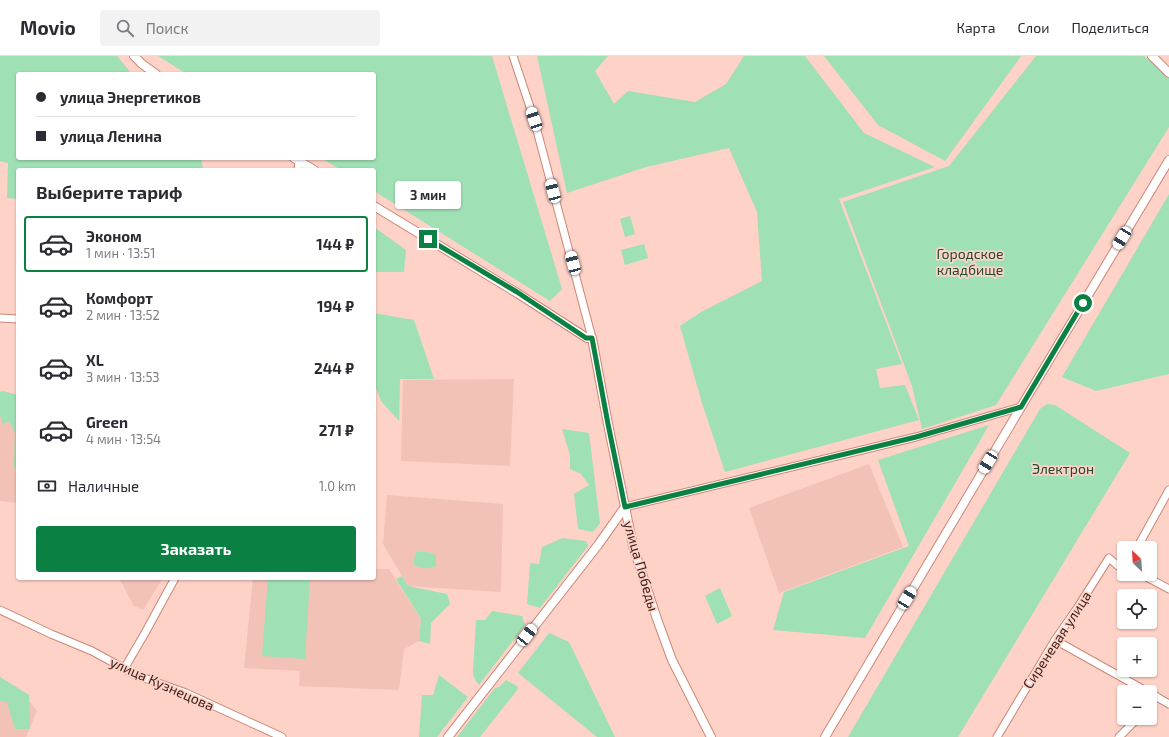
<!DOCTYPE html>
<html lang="ru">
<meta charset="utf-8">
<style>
:root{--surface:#fff;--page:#f2f2f3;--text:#2b2b33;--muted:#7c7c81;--line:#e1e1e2;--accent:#0b8043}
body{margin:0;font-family:"Exo 2",sans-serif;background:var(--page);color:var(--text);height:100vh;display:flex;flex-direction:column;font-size:15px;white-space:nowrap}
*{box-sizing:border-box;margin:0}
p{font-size:13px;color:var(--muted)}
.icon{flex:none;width:22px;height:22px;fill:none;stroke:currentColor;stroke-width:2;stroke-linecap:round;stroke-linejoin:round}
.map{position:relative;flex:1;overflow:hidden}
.panel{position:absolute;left:16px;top:112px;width:360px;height:412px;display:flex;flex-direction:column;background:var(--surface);border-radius:4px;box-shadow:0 1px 3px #0004}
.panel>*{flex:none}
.banner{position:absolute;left:16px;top:16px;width:360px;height:88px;border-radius:4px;box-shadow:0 1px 3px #0004;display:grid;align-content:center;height:88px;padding:0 20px;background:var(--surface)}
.needle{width:26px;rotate:335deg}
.controls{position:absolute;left:1117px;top:485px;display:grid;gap:8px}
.controls a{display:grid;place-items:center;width:40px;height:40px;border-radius:4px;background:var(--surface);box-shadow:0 1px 3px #0004;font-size:20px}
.end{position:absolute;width:18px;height:18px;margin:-9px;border:5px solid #0b8043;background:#fff;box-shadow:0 0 0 2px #fff}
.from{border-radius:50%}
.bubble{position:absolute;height:28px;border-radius:4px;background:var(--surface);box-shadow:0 1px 3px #0004;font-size:13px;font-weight:700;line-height:28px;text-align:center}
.car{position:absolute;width:12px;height:24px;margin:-12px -6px;border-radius:5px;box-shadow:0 0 3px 1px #0007;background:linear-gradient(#fff 24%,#345 0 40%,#fff 0 76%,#345 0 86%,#fff 0)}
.banner b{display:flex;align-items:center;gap:14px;height:38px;font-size:15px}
.banner b+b{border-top:1px solid var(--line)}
.banner i{width:10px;height:10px;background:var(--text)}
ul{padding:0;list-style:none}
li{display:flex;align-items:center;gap:12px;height:56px;margin:0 8px 6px;padding:0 12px;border:2px solid transparent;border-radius:4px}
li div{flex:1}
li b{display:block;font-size:15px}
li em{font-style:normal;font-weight:700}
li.current{border-color:var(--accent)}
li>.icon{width:36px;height:36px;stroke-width:1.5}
h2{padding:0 20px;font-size:18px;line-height:48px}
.pay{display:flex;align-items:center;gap:10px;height:44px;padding:0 20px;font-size:15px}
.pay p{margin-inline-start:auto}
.action{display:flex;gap:8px;margin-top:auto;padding:8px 20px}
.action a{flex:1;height:46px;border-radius:4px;background:var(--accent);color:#fff;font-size:16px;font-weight:700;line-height:46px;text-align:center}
header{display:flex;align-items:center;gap:24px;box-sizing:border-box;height:56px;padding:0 20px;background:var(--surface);border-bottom:1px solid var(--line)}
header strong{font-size:19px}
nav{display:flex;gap:22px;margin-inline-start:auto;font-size:14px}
.search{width:280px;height:36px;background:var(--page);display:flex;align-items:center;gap:10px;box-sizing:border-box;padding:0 14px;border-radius:4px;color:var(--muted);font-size:15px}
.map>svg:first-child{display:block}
</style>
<header>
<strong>Movio</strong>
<div class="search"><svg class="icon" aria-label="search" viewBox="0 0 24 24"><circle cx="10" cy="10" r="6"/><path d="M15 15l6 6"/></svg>Поиск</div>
<nav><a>Карта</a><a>Слои</a><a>Поделиться</a></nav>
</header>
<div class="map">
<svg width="1169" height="681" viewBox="0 0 1169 681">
<rect width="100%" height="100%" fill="#fed2c7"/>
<g fill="#f2c2b7">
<path d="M514,323l-4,87 -109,-5 2,-81z"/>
<path d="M0,354l18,2v91l-18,-2z"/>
<path d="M869,408l34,83 -124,46 -30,-85z"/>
<path d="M387,439l116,9 -2,88 -93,-6 -25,-42z"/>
<path d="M374,513h15l32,51 -2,21 -15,8 -5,41 -100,-4 1,-15 -56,-3 9,-90h121z"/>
<path d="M119,522h44l-20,32 -9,-4z"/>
<path d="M0,629l30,17 7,9 -11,26h-26z"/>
</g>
<g fill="#9fe0b4">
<path d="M0,0h117l15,18h-114v84h183l2,12h-185v29l-11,-1 1,-35 -8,-2z"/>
<path d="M158,0h334l70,233 -12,12 -176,-110v-21h-33l-20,-12h53v-84h-187z"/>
<path d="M537,0h71l-13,15 19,33 14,-13 67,11 31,-18 18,-28h61l59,77 71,34 -96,32 63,165 -26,5 4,19 25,-3 14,35 -194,52 -23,-69 -22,-77 21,-14 61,-31 -5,-69 -28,-64 -83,19 -79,26z"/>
<path d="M824,0h197l-76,105 -67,-36z"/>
<path d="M1036,0h108l25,21v50l-173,278 -74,24 -10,-43 -69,-184 106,-36z"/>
<path d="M1169,138v180l-73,17 -34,-14z"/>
<path d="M630,160l5,18 -10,3 -5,-18z"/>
<path d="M374,171l32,23 -2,22h-30z"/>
<path d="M644,188l4,14 -23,7 -4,-15z"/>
<path d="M374,257l40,7 20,59h-34l-1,42 -18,-20 -7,-18z"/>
<path d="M3,335l15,4v74l-4,-1 1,-35 -6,-12 -6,3 -3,-9v-23z"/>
<path d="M1047,348l8,1 75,48 -172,284h-110l192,-328z"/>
<path d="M989,369l-124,213 -92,-8 11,-38 125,-46 -31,-86z"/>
<path d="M562,373l27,4 11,90 -7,9 -15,-3 -4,-35 15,-9 -8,-11 -11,-5v-14z"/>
<path d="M563,482l23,3 2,5 -48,62 -13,-4 3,-41 9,1 3,-17z"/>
<path d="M416,496c6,-1 15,0 20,3v11c-8,4 -15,2 -22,-1v-5z"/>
<path d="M402,520l6,10 39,8 3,10 -19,19 -1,21 -11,-3 2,-22 -25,-40z"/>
<path d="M268,522h42l-5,81 -43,-3z"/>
<path d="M720,532l12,28 -15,8 -12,-28z"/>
<path d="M492,555l30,5 3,9 -46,60 -5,-7 -1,-5 3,-53h9z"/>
<path d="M549,577l20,9 46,95h-18l-79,-64z"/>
<path d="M439,619l29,22 -31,40h-18l3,-42h11z"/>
<path d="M0,621l29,18 1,34h-15l-8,-27 -7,-1z"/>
<path d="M506,624l11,6 1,3 -38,48h-23l38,-49 4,-1z"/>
</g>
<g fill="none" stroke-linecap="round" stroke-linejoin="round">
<defs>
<g id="minor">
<path d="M513,0l21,63 58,219"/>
<path d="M298,114l1,-9"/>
<path d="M0,262l18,1"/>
<path d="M625,451l291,-70 105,-30"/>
<path d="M1137,492l32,-58"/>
<path d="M1141,518l28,15"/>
<path d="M0,554l51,24 41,17 44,24 50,18 96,44"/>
<path d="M1055,584l93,52"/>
<path d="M124,613l21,-36 30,-55"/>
<path d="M1150,637l19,11"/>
<path d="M1150,650l6,-10"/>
<path d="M997,681l58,-97 23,-33 31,-49 9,8h6"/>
<path d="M1119,681l19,-19"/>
</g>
<g id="major">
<path d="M134,0l8,8 14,10"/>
<path d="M1152,0l17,17"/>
<path d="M294,102l20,12"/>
<path d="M374,150l143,87 70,45h5l16,86 25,122 24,73 15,41 39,77"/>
<path d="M448,681l150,-192 27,-38"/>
<path d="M825,681l196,-330 148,-247"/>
</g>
</defs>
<use href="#minor" stroke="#cb8777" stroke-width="9"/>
<use href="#major" stroke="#cb8777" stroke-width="10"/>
<use href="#minor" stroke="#fff" stroke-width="7"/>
<use href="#major" stroke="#fff" stroke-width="8"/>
</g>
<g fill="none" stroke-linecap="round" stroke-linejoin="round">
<path stroke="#0b8043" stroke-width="5" d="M428,183l89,53 69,46h6l16,86 17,83 291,-70 105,-30 62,-104"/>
</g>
<g text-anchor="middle" stroke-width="3.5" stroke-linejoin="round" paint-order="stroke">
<g font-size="14" fill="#204a30" stroke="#fed2c7">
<text x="970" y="203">Городское<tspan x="970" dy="16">кладбище</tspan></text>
<text x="1063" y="418">Электрон</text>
</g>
<g font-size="14" fill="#391e18" stroke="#fed2c7">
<text transform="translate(641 510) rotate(74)" y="5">улица Победы</text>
<text transform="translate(1057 584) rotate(-57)" y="5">Сиреневая улица</text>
<text transform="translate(162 628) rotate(24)" y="5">улица Кузнецова</text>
</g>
</g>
</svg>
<div class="controls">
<a><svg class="needle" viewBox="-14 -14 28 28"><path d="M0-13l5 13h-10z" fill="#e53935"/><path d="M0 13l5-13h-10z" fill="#7c7c81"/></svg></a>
<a><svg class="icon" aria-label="locate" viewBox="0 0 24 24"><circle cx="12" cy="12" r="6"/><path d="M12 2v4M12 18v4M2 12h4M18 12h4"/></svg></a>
<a>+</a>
<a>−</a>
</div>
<i class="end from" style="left:1083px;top:247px"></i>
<i class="end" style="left:428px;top:183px"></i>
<div class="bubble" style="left:395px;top:125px;width:66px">3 мин</div>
<i class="car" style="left:534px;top:63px;rotate:341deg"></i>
<i class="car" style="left:553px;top:135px;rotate:345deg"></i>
<i class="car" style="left:1122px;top:182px;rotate:211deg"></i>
<i class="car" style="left:573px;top:207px;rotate:345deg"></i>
<i class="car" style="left:988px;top:406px;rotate:211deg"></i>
<i class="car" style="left:907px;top:542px;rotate:31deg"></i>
<i class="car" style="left:527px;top:579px;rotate:38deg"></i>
<div class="banner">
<b><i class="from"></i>улица Энергетиков</b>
<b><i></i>улица Ленина</b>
</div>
<section class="panel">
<h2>Выберите тариф</h2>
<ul>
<li class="current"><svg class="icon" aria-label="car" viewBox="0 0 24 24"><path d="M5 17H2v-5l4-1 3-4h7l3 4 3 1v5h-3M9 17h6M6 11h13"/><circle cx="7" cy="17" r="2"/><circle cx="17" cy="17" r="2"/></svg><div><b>Эконом</b><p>1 мин · 13:51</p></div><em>144 ₽</em></li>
<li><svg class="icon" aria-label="car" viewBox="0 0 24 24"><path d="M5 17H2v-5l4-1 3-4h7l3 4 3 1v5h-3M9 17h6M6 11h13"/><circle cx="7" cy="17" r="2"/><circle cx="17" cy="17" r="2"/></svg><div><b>Комфорт</b><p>2 мин · 13:52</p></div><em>194 ₽</em></li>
<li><svg class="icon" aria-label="car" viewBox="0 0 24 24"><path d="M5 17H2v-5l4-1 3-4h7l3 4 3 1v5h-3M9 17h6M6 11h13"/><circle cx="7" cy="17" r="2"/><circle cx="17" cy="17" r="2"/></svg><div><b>XL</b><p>3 мин · 13:53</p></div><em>244 ₽</em></li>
<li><svg class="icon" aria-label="car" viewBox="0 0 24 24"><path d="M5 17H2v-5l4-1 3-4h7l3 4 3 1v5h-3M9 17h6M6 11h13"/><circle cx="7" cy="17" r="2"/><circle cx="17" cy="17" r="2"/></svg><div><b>Green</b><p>4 мин · 13:54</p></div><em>271 ₽</em></li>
</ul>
<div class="pay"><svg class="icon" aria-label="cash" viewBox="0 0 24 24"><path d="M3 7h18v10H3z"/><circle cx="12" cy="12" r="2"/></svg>Наличные<p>1.0 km</p></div>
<div class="action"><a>Заказать</a></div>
</section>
</div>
